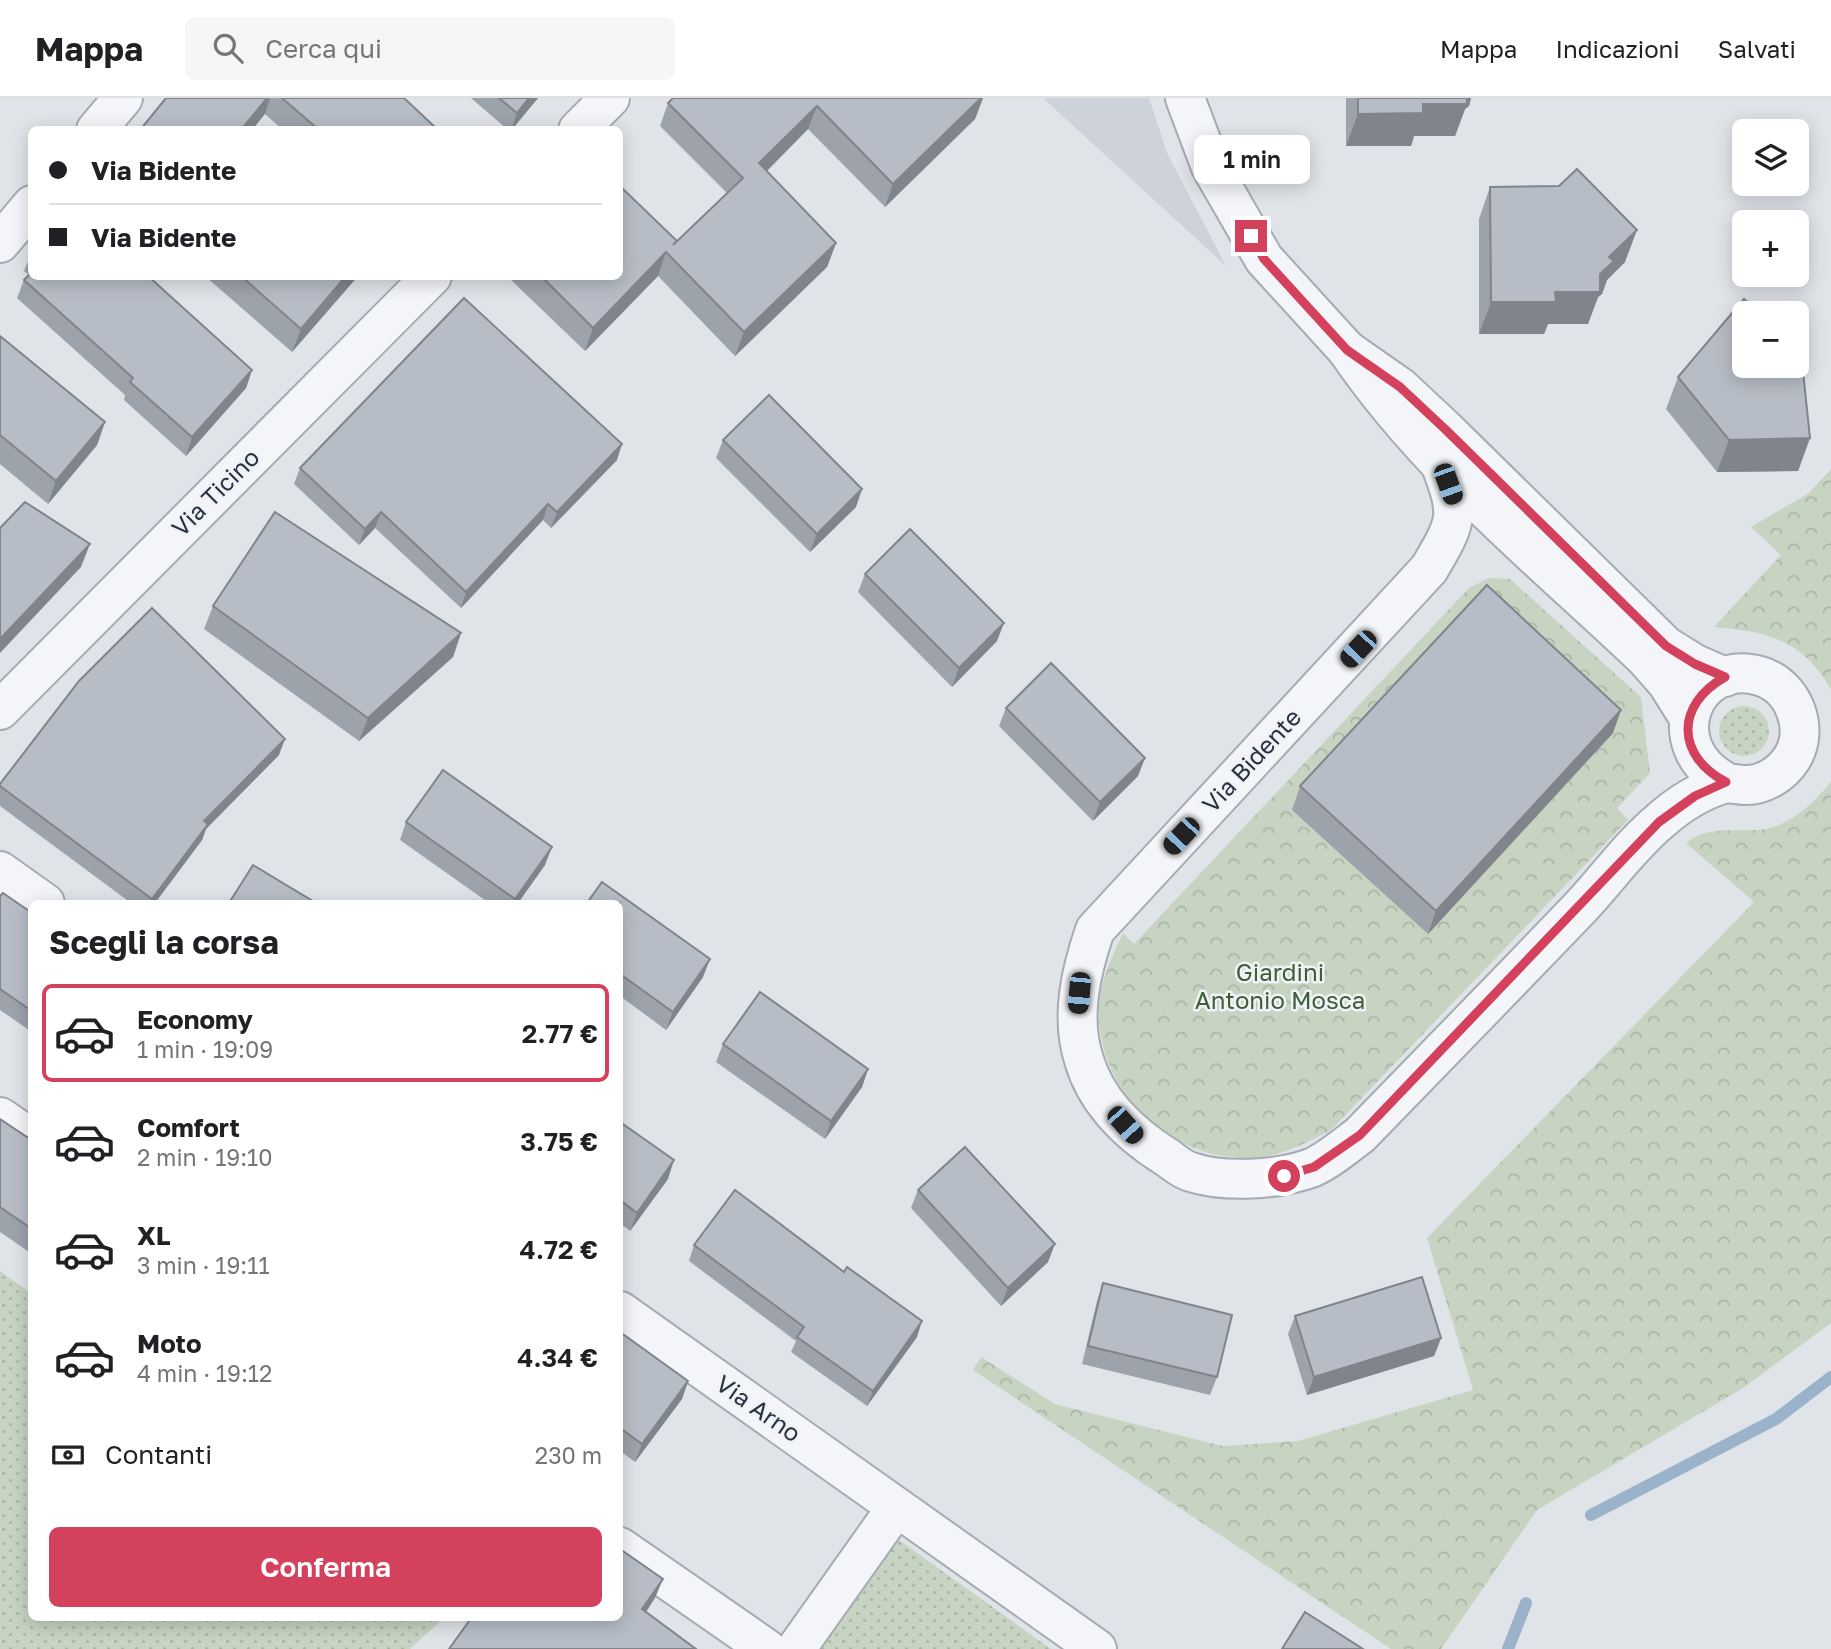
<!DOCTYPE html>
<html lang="it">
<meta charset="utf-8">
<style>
:root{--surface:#fff;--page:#f6f6f6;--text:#202124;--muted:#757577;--line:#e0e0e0;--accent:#d3415c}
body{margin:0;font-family:"Golos Text",sans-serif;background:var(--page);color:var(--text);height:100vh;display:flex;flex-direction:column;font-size:26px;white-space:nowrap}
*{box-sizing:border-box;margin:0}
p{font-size:23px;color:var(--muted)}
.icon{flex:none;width:38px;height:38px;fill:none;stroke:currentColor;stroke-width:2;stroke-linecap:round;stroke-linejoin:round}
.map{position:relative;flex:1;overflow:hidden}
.details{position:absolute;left:28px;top:802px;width:595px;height:721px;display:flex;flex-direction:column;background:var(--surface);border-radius:10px;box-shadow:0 4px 18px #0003}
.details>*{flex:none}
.hud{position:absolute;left:28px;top:28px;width:595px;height:154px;border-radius:10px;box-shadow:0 4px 18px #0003;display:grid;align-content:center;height:154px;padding:0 21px;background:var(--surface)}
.fabs{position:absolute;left:1732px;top:21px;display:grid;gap:14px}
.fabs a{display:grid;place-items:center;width:77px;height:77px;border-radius:10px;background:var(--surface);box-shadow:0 4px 18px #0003;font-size:35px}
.end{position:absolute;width:32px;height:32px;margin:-16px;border:9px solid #d3415c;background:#fff;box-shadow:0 0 0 4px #fff}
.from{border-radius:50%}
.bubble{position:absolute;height:49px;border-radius:10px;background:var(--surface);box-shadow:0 4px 18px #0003;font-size:23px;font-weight:600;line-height:49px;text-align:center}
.car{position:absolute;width:21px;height:42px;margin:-21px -10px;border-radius:9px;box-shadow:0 0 5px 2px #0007;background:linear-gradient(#222 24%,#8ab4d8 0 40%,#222 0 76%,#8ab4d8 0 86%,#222 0)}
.hud b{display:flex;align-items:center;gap:24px;height:66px;font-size:26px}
.hud b+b{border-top:2px solid var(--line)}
.hud i{width:18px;height:18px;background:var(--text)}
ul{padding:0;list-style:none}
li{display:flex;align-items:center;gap:21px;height:98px;margin:0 14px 10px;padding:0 7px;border:4px solid transparent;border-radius:10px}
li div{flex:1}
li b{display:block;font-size:26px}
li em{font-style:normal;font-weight:600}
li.current{border-color:var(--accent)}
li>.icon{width:63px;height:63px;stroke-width:1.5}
h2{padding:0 21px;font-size:32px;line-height:84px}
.pay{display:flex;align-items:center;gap:18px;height:77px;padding:0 21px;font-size:26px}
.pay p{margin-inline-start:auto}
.cta{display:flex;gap:14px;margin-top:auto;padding:14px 21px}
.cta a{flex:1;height:80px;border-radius:10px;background:var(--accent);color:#fff;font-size:28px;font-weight:600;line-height:80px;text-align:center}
header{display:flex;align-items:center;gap:42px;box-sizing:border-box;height:98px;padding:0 35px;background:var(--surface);border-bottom:2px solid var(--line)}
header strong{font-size:33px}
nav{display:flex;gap:38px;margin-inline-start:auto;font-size:24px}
.search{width:490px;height:63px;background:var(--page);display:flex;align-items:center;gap:18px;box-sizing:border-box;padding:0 24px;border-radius:10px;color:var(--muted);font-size:26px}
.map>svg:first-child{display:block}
</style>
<header>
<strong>Mappa</strong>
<div class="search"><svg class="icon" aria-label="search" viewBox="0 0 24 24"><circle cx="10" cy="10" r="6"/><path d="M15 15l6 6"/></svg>Cerca qui</div>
<nav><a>Mappa</a><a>Indicazioni</a><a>Salvati</a></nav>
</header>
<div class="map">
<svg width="1831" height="1551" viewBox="0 0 1831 1551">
<defs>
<pattern id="grass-dots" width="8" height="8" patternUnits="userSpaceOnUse" patternTransform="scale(1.75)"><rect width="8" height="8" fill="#c6d4c1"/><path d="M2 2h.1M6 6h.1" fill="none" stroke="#aab6a7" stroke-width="1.8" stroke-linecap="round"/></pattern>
<pattern id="forest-crowns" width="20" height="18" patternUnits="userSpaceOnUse" patternTransform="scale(1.75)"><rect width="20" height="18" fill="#c6d4c1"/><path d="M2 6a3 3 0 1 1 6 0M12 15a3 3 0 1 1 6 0" fill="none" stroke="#aab6a7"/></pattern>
</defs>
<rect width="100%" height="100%" fill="#e0e4e9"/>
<path fill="#ced3db" d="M1043,0h106l18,55 59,113z"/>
<g fill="url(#grass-dots)">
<circle cx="1744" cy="633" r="25"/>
<path d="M0,1173l31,22 1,324h413l-35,32h-410z"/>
<path d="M899,1442l152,109h-230z"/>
</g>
<g fill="url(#forest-crowns)">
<path d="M1831,371v220c-30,-50 -62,-57 -117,-62l67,-72 -30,-28 58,-34z"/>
<path d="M1489,480l21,1 131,118 9,76 -33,35 11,12 -297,310c-27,14 -53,28 -84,28 -77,0 -144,-62 -148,-139 -2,-31 11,-58 24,-86l11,11 335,-356z"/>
<path d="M1831,684v541l-88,65 -206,122 -96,139h-50l-418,-279 8,-13 74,47 168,42 75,-5 175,-51 -46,-152 327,-336 -68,-59c22,-19 53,-10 79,-14 28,-5 49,-27 66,-47z"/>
</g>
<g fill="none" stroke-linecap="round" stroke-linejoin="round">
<g stroke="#9ab3cb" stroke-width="12">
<path d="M1591,1417l185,-96 55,-42"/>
<path d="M1508,1551l18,-46"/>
</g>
<defs>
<g id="street">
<path d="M1185,0l26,69 53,92 83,91"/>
<path d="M96,32l27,-32"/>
<path d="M578,32l32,-32"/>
<path d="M0,145l32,-38"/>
<path d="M1440,365c20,53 18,57 -11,106l-334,361c-14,41 -25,87 -11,130 13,44 47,75 84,98 7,5 15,12 23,14 33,11 87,8 120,-4 17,-7 34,-22 49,-33 72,-74 145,-149 217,-224 28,-29 52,-64 83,-90 18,-16 40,-30 63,-37 7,-2 13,1 21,1 19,1 38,-11 48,-27 18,-29 2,-72 -32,-82 -66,-19 -103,70 -34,106"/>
<path d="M0,612l432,-434"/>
<path d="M1689,620l-22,-35 -22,-25c-102,-97 -218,-190 -298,-308l53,37 46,43 220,216 29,18 30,13"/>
<path d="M0,773l45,32"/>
<path d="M0,1019l32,22"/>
<path d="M620,1213l477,338"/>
<path d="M620,1449l147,102"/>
<path d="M796,1551l100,-141"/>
</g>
</defs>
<use href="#street" stroke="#a5abb3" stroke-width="42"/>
<use href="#street" stroke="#f3f5f8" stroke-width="38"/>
</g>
<g fill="#9da3aa">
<path d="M166,0h238l34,32h-155l-18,-16z"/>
<path d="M471,0h67l-26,32h-4z"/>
<path d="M983,0l-8,21 -90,88 -77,-78 -41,42 69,72 -9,24 -92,89 -77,-80 -73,75 -75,-72 1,-3h109l57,-35 50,-48 -67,-67 8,-23z"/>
<path d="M1346,0h125l-2,8 -4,3 -10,27h-41l-3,10h-65z"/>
<path d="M1490,89l135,75 -18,18 -5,14 -4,3 -10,27h-40l-4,10h-65v-115z"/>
<path d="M32,154v24l220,94 -6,18 -60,68 -62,-56 1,-5 -108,-97 7,-18 5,-5 -5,-4z"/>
<path d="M205,178h153l-66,76z"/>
<path d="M0,238l105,86 -8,23 -49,59 -48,-40z"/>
<path d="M1678,279l132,61 -12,33 -81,1 -51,-63z"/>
<path d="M723,342l133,67 -46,45 -94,-94z"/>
<path d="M617,362l-66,68 -8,-8 -82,88 -86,-80 -16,17 -65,-61 6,-16z"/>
<path d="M865,476l132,67 -45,46 -94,-95z"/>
<path d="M213,508l248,27 -8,24 -94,84 -155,-112z"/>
<path d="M1006,610l132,68 -45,45 -94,-95z"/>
<path d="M1613,635l-185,201 -136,-124 8,-24z"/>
<path d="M279,657l-73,74 -4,11 -47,63h-24l-131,-97v-22z"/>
<path d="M406,724l139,43 -27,38h-29l-89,-63z"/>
<path d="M0,798l32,17v119l-32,-22z"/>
<path d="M620,805l83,74 -37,53 -46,-34z"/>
<path d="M723,946l145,25 -6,18 -37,52 -109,-77z"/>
<path d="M0,1021l27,18 5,1v116l-32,-22z"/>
<path d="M620,1024l48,57 -38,52 -10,-8z"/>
<path d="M918,1092l130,72 -47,44 -90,-98z"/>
<path d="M694,1147l223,92 -50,69 -76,-54 5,-11 -107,-80z"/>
<path d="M1103,1185l114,94 -7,18 -128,-31 15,-63z"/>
<path d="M1295,1218l146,22 -7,18 -127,39 -19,-61z"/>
<path d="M620,1234l68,49 -6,18 -47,63 -15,-11z"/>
</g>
<g fill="#80848b">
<path d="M267,0h3l-5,16 -13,16h-11z"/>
<path d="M529,0h9l-27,32 6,-17z"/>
<path d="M981,0h2l-8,21 -90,88 8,-23z"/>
<path d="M1463,0h8l-2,8 -4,3 -10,27h-41l-3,10h-65l12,-32z"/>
<path d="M817,8l-9,23 -57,58 8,-24z"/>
<path d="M1637,132l-12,32 -18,18 -5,14 -4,3 -10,27h-40l-4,10h-65l12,-32 64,-10 45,-18 9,-17z"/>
<path d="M836,145l-9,24 -92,89 9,-24z"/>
<path d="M666,154l-8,24 -73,75 8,-23z"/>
<path d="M346,178h12l-66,76 9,-23z"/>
<path d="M252,272l-6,18 -60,68 6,-19z"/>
<path d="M105,324l-8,23 -49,59 8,-23z"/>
<path d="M1810,340l-12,33 -81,1 12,-32z"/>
<path d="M622,346l-5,16 -66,68 6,-16z"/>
<path d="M862,391l-6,18 -46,45 7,-18z"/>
<path d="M548,406l-5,16 -82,88 5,-16z"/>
<path d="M381,414l-6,16 -16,17 6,-16z"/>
<path d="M90,446l-9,23 -81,86v-14z"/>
<path d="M1004,525l-7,18 -45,46 7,-19z"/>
<path d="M461,535l-8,24 -94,84 9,-23z"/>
<path d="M1621,612l-8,23 -185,201 8,-23z"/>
<path d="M285,641l-6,16 -73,74 -4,11 -47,63h-4l1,-4 52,-78z"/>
<path d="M1145,660l-7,18 -45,45 7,-19z"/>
<path d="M552,749l-7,18 -27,38h-5l2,-4z"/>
<path d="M710,861l-7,18 -37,53 7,-18z"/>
<path d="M868,971l-6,18 -37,52 6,-18z"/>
<path d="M674,1062l-6,19 -38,52 7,-18z"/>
<path d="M1055,1146l-7,18 -47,44 7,-18z"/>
<path d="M922,1223l-5,16 -50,69 6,-15z"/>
<path d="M1441,1240l-7,18 -127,39 7,-18z"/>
<path d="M688,1283l-6,18 -47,63 7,-18z"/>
<path d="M663,1481l-8,19 -20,31 7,-20z"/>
</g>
<g fill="#b7bdc6" stroke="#80848b" stroke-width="2">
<path d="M166,0h101l-26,32h-101z"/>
<path d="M282,0h122l34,32h-119z"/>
<path d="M499,0h30l-12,15z"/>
<path d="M673,0h308l-88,86 -76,-78 -58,57 77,80 -92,89 -78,-80 -73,76 -52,-52h79v-90l57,55 -4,4 70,-67 -75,-75z"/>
<path d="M1358,0h109v6h-44v9l-65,1z"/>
<path d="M1577,71l60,61 -28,27 5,4 -14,13v18h-45l1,10h-65l-1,-115 69,-1z"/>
<path d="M32,174v4h116l104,94 -60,67 -62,-55 3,-4 -109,-98z"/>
<path d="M241,178h105l-45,53z"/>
<path d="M464,200l158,146 -65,68 -9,-8 -82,88 -85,-80 -16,17 -65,-61z"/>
<path d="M1744,201l18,14h-17v53h52v-25l3,2 10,95 -81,2 -51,-63z"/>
<path d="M0,238l105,86 -49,59 -56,-46z"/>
<path d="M769,297l93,94 -45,45 -94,-94z"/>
<path d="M25,404l65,42 -90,95v-111z"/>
<path d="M275,414l186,121 -93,85 -155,-112z"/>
<path d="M910,431l94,94 -45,45 -94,-94z"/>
<path d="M1487,487l134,125 -185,201 -136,-125z"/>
<path d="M152,510l133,131 -81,82 4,3 -56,75 -152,-113v-2l79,-103z"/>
<path d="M1051,565l94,95 -45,44 -94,-94z"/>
<path d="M443,672l109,77 -37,52 -109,-77z"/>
<path d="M253,767l63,38h-87z"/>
<path d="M602,784l108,77 -37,53 -53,-38v-71h-33z"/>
<path d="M3,795l29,20v98l-32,-22v-93z"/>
<path d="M760,894l108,77 -37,52 -108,-77z"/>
<path d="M0,1021l27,18 5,1v91l-32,-22z"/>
<path d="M620,1024l54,38 -37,53 -17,-13z"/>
<path d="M965,1049l90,97 -47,44 -90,-98z"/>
<path d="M735,1092l109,82 3,-5 75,54 -49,70 -76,-54 7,-10 -110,-82z"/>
<path d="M1422,1179l19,61 -127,39 -19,-61z"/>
<path d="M1103,1185l129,32 -15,62 -129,-31z"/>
<path d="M620,1234l68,49 -46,63 -22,-16z"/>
<path d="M620,1451l43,30 -21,30 54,40h-247l23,-32h148z"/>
<path d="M1305,1514l58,37h-81z"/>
</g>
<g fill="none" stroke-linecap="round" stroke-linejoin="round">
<path stroke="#d3415c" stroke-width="9" d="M1251,138l13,23 83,91 53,37 46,43 220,216 29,18 30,13c-50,28 -49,79 1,105l-31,14 -36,26 -299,313 -46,32 -30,9"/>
</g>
<g text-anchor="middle" stroke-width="5" stroke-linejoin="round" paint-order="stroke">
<g font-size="24" fill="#283241" stroke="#eff3f7">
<text transform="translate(216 395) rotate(-45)" y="8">Via Ticino</text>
<text transform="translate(1252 663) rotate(-47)" y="8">Via Bidente</text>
<text transform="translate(758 1311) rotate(35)" y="8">Via Arno</text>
</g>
<g font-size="24" fill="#3e5e35" stroke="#eff3f7">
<text x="1280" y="883">Giardini<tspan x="1280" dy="28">Antonio Mosca</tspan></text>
</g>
</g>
</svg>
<div class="fabs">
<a><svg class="icon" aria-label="layers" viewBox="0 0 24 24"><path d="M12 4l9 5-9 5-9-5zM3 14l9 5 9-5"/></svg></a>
<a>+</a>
<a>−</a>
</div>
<i class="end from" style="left:1284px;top:1078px"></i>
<i class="end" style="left:1251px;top:138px"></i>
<div class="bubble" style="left:1194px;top:37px;width:116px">1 min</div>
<i class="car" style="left:1448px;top:386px;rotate:160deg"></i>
<i class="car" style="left:1358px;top:551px;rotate:223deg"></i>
<i class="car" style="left:1181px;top:738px;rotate:223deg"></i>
<i class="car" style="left:1079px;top:895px;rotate:185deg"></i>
<i class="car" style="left:1125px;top:1027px;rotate:138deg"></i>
<div class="hud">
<b><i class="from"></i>Via Bidente</b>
<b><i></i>Via Bidente</b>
</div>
<section class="details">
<h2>Scegli la corsa</h2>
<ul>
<li class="current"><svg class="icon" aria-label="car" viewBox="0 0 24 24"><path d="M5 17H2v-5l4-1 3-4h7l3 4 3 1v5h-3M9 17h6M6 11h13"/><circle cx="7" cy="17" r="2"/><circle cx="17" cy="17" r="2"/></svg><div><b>Economy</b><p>1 min · 19:09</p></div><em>2.77 €</em></li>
<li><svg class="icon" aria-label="car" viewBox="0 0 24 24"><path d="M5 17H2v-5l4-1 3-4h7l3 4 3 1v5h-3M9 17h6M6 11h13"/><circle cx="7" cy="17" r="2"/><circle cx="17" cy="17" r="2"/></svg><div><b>Comfort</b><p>2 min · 19:10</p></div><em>3.75 €</em></li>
<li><svg class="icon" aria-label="car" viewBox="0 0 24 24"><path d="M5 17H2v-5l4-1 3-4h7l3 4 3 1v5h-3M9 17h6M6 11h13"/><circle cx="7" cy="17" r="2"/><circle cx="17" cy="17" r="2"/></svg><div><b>XL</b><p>3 min · 19:11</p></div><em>4.72 €</em></li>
<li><svg class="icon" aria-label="car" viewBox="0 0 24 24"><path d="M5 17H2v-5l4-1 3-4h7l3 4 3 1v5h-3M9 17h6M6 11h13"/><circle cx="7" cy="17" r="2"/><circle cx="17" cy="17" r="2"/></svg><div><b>Moto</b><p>4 min · 19:12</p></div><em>4.34 €</em></li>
</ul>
<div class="pay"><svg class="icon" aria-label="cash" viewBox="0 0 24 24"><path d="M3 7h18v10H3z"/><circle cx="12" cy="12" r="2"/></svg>Contanti<p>230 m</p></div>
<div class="cta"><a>Conferma</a></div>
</section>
</div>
